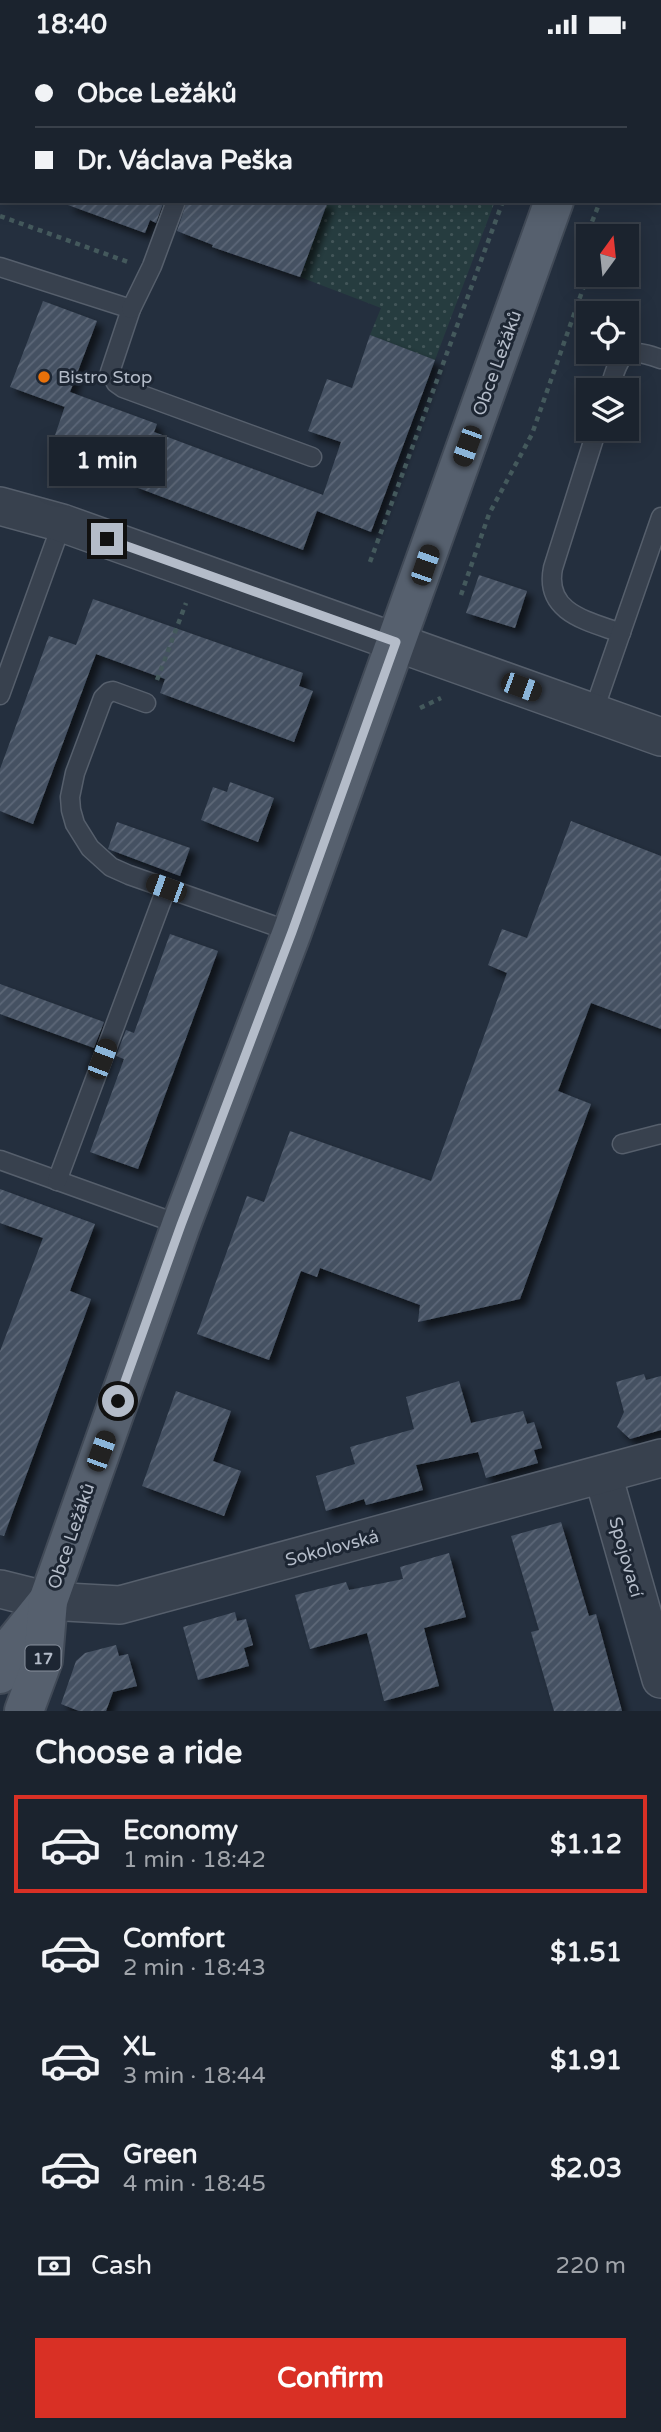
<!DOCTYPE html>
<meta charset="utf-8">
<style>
:root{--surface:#1b232e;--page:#282f3a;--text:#f1f3f6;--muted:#a0a4aa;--line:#39404a;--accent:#d93025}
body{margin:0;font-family:"Varela Round",sans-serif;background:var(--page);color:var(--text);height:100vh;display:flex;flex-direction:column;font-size:26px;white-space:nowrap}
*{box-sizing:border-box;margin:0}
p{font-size:23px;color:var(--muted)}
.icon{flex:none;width:38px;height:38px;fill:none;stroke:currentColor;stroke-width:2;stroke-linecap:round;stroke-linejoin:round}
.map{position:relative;height:1662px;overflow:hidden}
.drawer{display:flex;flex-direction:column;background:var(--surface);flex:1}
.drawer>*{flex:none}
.guide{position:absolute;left:0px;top:0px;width:662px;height:154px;box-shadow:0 4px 18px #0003,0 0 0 2px var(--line);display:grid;align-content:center;height:154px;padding:0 35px;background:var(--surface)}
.needle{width:46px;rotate:15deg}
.fabs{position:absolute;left:576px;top:175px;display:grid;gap:14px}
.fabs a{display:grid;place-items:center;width:63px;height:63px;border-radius:0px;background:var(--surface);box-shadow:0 4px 18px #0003,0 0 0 2px var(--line);font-size:35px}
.end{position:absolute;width:32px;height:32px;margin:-16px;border:9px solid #b4bcc9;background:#111;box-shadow:0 0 0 4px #111}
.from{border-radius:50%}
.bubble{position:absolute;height:49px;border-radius:0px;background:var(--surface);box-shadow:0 4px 18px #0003,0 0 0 2px var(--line);font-size:23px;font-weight:800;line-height:49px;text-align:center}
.car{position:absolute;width:21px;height:42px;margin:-21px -10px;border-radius:9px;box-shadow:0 0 5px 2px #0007;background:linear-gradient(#222 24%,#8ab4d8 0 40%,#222 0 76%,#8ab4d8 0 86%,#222 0)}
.guide b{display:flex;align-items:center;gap:24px;height:66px;font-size:26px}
.guide b+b{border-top:2px solid var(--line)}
.guide i{width:18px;height:18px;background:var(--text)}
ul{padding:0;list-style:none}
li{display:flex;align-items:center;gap:21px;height:98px;margin:0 14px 10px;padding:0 21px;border:4px solid transparent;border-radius:0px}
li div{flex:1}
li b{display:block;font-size:26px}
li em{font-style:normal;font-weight:800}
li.active{border-color:var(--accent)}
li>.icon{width:63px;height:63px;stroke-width:1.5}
h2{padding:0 35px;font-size:32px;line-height:84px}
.pay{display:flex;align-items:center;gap:18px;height:77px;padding:0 35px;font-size:26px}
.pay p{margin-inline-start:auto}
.cta{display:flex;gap:14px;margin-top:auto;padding:14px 35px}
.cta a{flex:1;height:80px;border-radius:0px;background:var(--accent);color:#fff;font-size:28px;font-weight:800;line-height:80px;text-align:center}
.status{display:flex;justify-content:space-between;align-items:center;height:49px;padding:0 35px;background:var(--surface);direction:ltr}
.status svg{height:19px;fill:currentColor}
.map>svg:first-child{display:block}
</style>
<div class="status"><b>18:40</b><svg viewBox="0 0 49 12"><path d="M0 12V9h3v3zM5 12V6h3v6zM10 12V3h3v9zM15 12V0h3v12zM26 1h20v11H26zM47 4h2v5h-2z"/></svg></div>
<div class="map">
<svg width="661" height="1662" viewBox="0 0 661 1662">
<defs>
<pattern id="grass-dots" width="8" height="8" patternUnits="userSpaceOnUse" patternTransform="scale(1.75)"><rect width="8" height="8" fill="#263c3f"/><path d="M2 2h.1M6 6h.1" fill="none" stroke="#435659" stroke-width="1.8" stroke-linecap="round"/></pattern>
<pattern id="building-hatch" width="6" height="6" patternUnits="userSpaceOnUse" patternTransform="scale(1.75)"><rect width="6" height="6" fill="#455162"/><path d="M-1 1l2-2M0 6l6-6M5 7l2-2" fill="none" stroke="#5d6877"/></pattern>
<filter id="shadow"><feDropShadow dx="6" dy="6" stdDeviation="3.5" flood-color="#0009"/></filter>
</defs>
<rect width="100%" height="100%" fill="#242f3e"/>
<path fill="url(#grass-dots)" d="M328,152h167l-60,159 -65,-25 11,-27 -81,-31z"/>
<g fill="url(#building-hatch)" filter="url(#shadow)">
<path d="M68,152h96l-8,22 -6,-3 -5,13 -77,-28z"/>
<path d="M187,152h141l-28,76 -88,-30 1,-2 -36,-14z"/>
<path d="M43,252l54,20 -27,71 87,32 -3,8 169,63 18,-53 -33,-11 19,-52 25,9 18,-53 65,25 -64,172 -54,-21 -14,39 -170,-64 3,-8 -85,-31 15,-44 -1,4 -55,-20z"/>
<path d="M479,526l48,16 -12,37 -49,-15z"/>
<path d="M93,550l210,74 -4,13 14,5 -19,51 -134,-49 5,-14 -69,-25 -63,170 -33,-13v-42l49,-133 27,9z"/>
<path d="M230,733l44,16 -16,44 -57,-22 12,-33 14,5z"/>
<path d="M571,772l90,35v173l-70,-26 -33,88 33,13 -71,195 -102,23 2,-17 -100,-37 -3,9 -16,-6 -32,89 -72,-26 50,-138 17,6 26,-71 141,50 76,-208 -19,-8 14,-36 25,9z"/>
<path d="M117,773l73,26 -10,28 -72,-27z"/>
<path d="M170,885l48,17 -80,218 -48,-17 34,-93 -8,-3 10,-26 8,3z"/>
<path d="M0,935l104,38 -10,26 -94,-34z"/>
<path d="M0,1140l95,35 -25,67 21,8 -87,237 -4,-1v-184l43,-113 -43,-15z"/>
<path d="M644,1325l2,6 15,-4v54l-31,9 -13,-12 7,-15 -8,-30z"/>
<path d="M459,1332l12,42 52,-12 4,13 7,-2 8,26 -8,2 4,13 -52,15 -8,-26 -62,13 7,25 -57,15 -2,-6 -38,12 -10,-35 39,-12 -5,-17 64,-18 -8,-32z"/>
<path d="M176,1342l55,20 -18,50 28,10 -17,45 -82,-30z"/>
<path d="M561,1473l28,94 7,-2 26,97h-68l-23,-79 8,-2 -28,-94z"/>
<path d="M449,1504l17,64 -42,11 15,58 -55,15 -17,-68 -57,16 -15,-54 51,-13 3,8 54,-11 -3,-12z"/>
<path d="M235,1563l2,9 9,-2 7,26 -9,3 5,18 -51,14 -15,-53z"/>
<path d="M116,1596l3,11 9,-2 9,32 -24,6 -7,19h-27l-18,-7 15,-43 9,-8z"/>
</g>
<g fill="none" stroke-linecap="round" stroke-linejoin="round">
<defs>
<g id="lane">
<path d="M0,218l131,42 -21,63 6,11 7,5 189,69"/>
<path d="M131,260l21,-43 24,-65"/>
<path d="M609,341c11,-36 13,-45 52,-31"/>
<path d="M597,380l-44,139c-9,45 35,53 68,65"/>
<path d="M0,646l62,-172"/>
<path d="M146,654l-33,-12 -4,1 -6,6 -28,75 -5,24 1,13 4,14 15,24 21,19 18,8 163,57"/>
<path d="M593,664l68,-196"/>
<path d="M622,1095l39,-10"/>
<path d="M0,1111l181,65"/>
<path d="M57,1132l109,-292"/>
</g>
<g id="street">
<path d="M0,457l62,17 599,214"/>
<path d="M603,1426l58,204"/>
<path d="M0,1540l48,12 72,4 541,-147"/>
</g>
<g id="primary">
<path d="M599,2v-2"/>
<path d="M0,1625l10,-26 38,-47"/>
<path d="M24,1662l19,-51 5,-59 133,-376 111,-293 262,-731"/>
</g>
</defs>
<use href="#lane" stroke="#565f6c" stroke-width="21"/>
<use href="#street" stroke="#565f6c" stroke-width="40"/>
<use href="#primary" stroke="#414a57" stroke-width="42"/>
<g stroke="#44595c" stroke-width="4.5" stroke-dasharray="5 5" stroke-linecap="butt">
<path d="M556,2v-2"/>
<path d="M651,2v-2"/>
<path d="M0,167l128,46"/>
<path d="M370,513l133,-361"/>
<path d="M461,546l28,-81 43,-80 53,-151c-11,-27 6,-56 15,-82"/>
<path d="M157,631l29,-77"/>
<path d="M420,659l21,-10"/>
</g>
<use href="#lane" stroke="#38414e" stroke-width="18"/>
<use href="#street" stroke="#38414e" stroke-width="37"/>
<use href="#primary" stroke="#56606e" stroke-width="38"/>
</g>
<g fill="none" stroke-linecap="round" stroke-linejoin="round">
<path stroke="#b4bcc9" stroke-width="9" d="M107,490l289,103 -104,290 -111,293 -63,176"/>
</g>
<circle fill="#e8710a" stroke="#1d2633" stroke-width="2.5" cx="44" cy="328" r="7"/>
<g text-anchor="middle" stroke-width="6" stroke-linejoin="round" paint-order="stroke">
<rect fill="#1d2633" stroke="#878f9c" stroke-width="2" x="25.5" y="1596.5" width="35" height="25" rx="5"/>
<g font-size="16" font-weight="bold" fill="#b4bcc9">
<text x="43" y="1615">17</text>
</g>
<g font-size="18" fill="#b4bcc9" stroke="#1d2633">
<text transform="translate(497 314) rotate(-70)" y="6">Obce Ležáků</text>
<text transform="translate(71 1487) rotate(-71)" y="6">Obce Ležáků</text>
<text transform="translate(332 1499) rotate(-15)" y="6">Sokolovská</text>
<text transform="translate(626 1508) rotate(74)" y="6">Spojovací</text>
</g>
<g font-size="18" fill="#b4bcc9" stroke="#1d2633" text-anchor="start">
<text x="58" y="334">Bistro Stop</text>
</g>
</g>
</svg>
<div class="fabs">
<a><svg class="needle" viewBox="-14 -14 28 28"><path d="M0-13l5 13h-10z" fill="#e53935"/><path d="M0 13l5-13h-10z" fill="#a0a4aa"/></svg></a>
<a><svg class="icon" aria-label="locate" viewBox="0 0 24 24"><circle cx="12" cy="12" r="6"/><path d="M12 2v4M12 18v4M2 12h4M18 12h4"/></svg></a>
<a><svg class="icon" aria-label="layers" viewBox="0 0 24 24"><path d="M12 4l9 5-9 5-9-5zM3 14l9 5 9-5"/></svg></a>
</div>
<i class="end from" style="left:118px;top:1352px"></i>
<i class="end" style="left:107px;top:490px"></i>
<div class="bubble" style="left:49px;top:388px;width:116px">1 min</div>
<i class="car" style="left:467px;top:397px;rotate:200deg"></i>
<i class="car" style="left:425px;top:516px;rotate:19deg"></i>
<i class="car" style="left:521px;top:638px;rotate:110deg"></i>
<i class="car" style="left:166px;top:839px;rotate:290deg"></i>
<i class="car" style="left:102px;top:1010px;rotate:21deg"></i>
<i class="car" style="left:101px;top:1402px;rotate:20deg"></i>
<div class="guide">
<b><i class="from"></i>Obce Ležáků</b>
<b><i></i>Dr. Václava Peška</b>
</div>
</div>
<section class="drawer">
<h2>Choose a ride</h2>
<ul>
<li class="active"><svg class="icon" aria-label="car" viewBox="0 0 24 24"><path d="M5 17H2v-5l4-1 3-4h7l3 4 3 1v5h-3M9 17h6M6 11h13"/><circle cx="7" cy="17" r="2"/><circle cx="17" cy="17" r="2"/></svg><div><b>Economy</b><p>1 min · 18:42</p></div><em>$1.12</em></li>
<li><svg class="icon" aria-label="car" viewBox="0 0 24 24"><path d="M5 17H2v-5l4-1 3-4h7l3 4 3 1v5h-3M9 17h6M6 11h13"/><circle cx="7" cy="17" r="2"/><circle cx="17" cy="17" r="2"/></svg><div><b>Comfort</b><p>2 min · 18:43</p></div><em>$1.51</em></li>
<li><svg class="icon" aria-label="car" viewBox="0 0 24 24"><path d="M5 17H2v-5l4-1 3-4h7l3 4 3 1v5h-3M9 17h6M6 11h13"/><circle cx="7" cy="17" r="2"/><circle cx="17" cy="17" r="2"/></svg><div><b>XL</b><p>3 min · 18:44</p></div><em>$1.91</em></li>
<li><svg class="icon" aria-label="car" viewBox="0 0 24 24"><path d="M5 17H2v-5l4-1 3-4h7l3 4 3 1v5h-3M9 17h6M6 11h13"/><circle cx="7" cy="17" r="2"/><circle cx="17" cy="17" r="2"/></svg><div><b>Green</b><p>4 min · 18:45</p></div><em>$2.03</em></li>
</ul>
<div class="pay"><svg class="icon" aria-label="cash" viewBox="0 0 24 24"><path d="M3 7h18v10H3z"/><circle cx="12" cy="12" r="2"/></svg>Cash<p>220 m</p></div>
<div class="cta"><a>Confirm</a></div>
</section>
